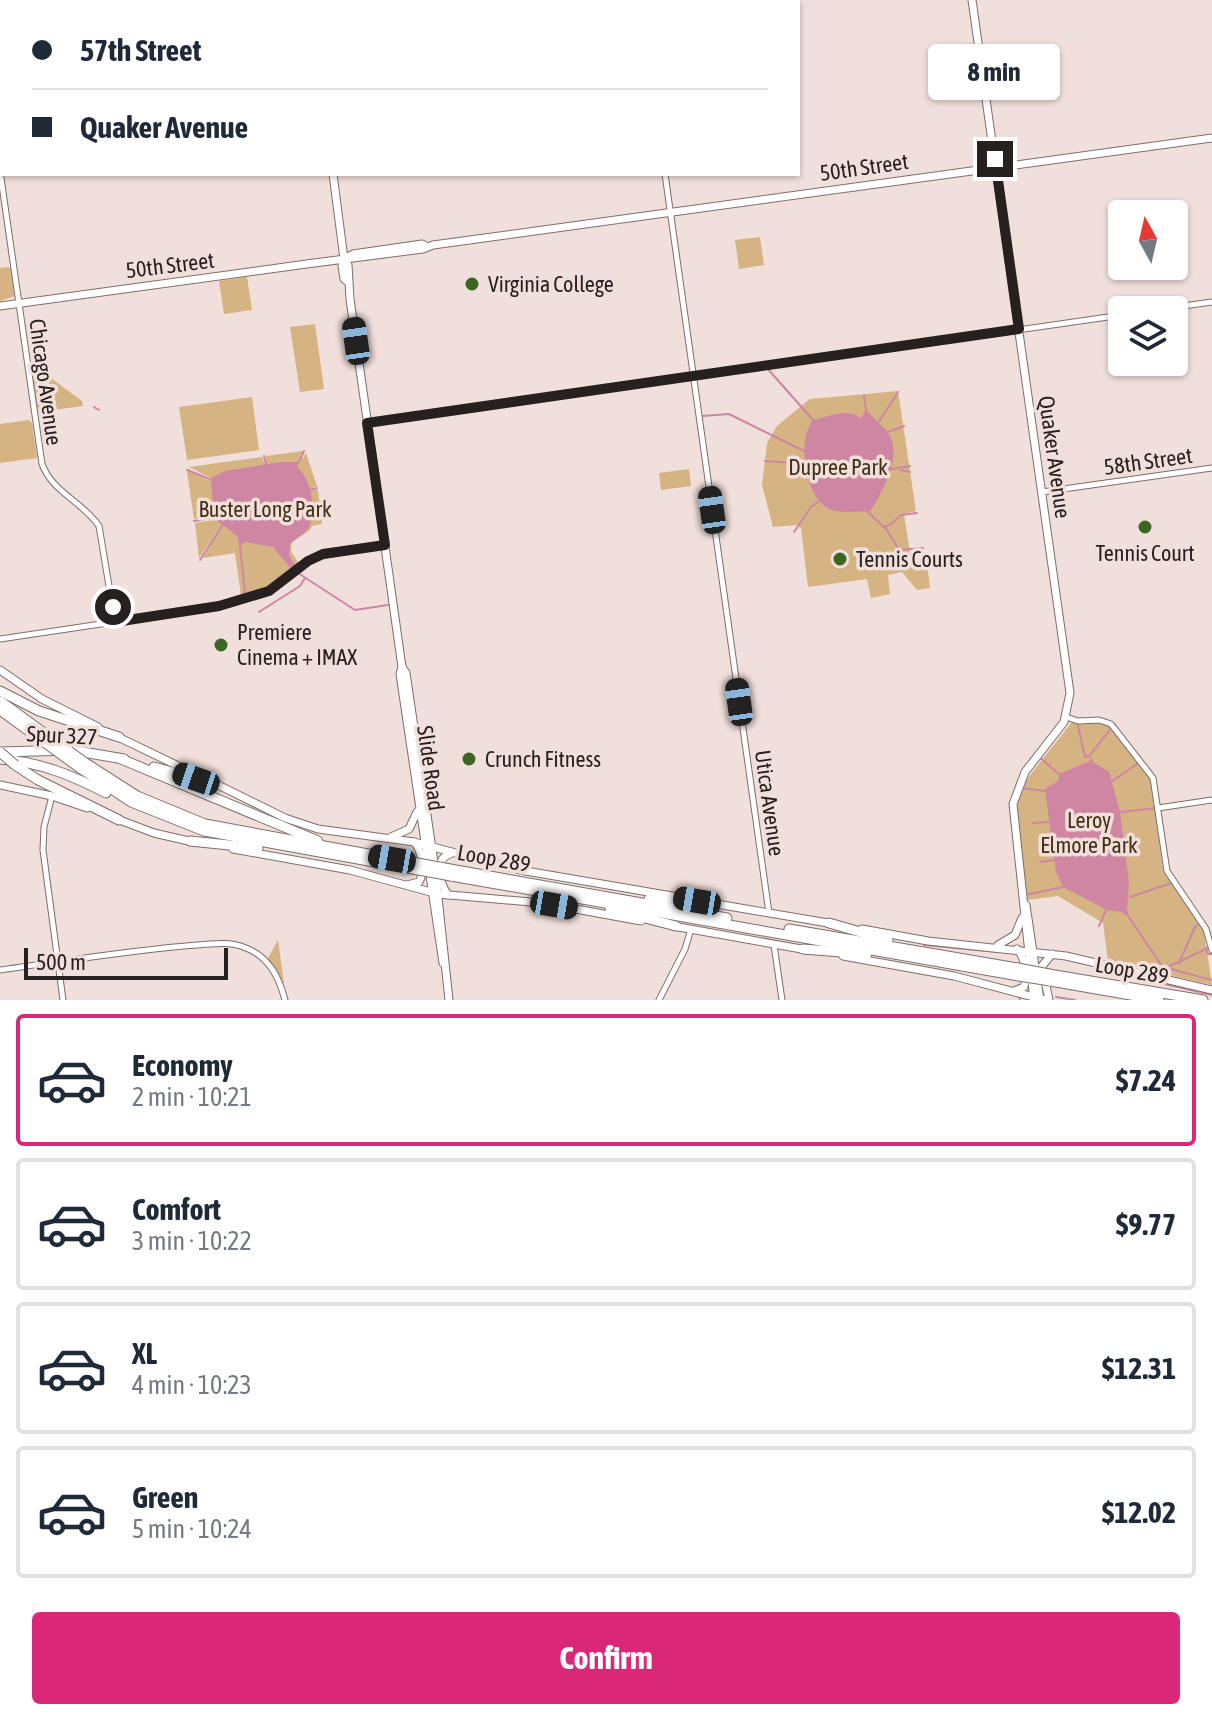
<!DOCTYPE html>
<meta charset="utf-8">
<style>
:root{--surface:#fff;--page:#f2f2f3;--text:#1f2937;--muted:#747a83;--line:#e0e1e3;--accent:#db2777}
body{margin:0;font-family:"Asap Condensed",sans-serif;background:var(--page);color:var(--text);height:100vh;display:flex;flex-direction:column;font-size:30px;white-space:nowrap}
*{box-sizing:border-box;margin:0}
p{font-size:26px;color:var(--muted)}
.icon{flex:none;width:44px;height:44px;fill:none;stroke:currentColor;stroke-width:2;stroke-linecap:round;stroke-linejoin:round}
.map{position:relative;height:1000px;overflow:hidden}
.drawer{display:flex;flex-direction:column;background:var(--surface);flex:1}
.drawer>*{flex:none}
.top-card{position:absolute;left:0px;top:0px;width:800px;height:176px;box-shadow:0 2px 6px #0004;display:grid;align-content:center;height:176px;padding:0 32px;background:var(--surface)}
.needle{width:52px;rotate:352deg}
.buttons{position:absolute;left:1108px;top:200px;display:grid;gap:16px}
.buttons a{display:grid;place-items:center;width:80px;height:80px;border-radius:8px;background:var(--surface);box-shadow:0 2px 6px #0004;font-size:40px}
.scale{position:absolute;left:24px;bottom:20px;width:204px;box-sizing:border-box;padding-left:8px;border:4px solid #26201e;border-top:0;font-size:22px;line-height:28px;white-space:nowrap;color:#26201e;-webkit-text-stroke:6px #f1dfdb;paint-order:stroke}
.end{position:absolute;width:36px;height:36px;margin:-18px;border:10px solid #26201e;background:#fff;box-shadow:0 0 0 4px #fff}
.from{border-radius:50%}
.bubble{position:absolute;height:56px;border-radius:8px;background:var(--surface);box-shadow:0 2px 6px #0004;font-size:26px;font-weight:700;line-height:56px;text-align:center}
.car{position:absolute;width:24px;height:48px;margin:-24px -12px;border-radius:10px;box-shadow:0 0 6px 2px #0007;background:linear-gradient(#222 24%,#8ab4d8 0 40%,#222 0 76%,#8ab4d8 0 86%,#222 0)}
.top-card b{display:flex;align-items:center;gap:28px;height:76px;font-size:30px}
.top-card b+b{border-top:2px solid var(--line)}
.top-card i{width:20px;height:20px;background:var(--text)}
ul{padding:14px 0 0;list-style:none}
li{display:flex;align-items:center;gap:24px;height:132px;margin:0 16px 12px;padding:0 16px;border:4px solid var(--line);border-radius:8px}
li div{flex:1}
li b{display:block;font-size:30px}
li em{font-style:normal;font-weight:700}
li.selected{border-color:var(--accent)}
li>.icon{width:72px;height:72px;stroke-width:1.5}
.button{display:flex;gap:16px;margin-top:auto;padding:16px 32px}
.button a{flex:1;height:92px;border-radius:8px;background:var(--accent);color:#fff;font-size:32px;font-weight:700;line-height:92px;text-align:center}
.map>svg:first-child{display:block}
</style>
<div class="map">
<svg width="1212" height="1000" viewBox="0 0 1212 1000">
<rect width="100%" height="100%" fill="#f1dfdb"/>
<g fill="#d6b382">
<path d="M760,237l4,28 -25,4 -4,-29z"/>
<path d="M8,267l3,1 4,28 -15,5v-33z"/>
<path d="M247,277l5,33 -28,4 -5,-33z"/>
<path d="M315,324l9,65 -24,3 -10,-65z"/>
<path d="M34,369l6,1 42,31 1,5 -45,6 -7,-41z"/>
<path d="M898,391l18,120 -12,3 6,39 8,11 9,-2 3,26 -13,2 -15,-18 -14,3 2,19 -19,4 -4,-19 -59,8 -7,-59 -5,-3 -23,2 -11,-42 5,-42 10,-17 33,-27z"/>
<path d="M252,397l7,53 -72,10 -8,-53z"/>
<path d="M29,420l3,3 5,35 -37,5v-39z"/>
<path d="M303,451l-3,5 3,2 3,-5 11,33 -7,3 8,1 4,34 -10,2 -2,4 -18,12 -1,9 8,13c-18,14 -31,27 -54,30l-1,-6v7l-3,1 -6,-43 -32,5 19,-34 -23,34 -4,-35 19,-3 1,-3 -21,2 -7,-47 3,-1 18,9 3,-2 -22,-11 73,-10 3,8 1,-9z"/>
<path d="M689,469l2,17 -30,4 -2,-17z"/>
<path d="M1072,722l31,1 6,3 41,52 13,91 41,63 8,53 -104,-24 -5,-38 -45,-27 -30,4 -11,-79 1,-22 9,-20z"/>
<path d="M278,940l6,44 -16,-26z"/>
</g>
<g fill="#cf86a3">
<path d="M866,410c6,7 17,16 22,23 16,21 -7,61 -18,79 -11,-2 -26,2 -38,-2 -27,-8 -36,-70 -19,-90 16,-3 33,-13 48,-2z"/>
<path d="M281,462h18l-2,5c14,11 20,43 12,60 -4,8 -13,11 -19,17l-1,11 7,12 -4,3 -19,-23 -28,-5 -6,4 -1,-9 -24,-19 -3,-40 14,-7z"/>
<path d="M1090,756l3,6 16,10 11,40 9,70 -2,26 2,9 -8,-5 -14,-2 -44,-23 -7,-15 -11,-83 13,-8 1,-7 31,-13z"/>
</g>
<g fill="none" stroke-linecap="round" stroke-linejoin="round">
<g stroke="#cf86a3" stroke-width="2">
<path d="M767,368l46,52"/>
<path d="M864,396l2,14"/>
<path d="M94,407l5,3"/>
<path d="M702,416l27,-2 75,37"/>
<path d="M878,423l20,-31"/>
<path d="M888,432l16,-6"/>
<path d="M264,456l2,9"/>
<path d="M765,461l41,3"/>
<path d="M299,462l5,-11"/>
<path d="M891,469l19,-3"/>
<path d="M187,470l23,9"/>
<path d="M900,470l10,2"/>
<path d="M310,490l7,-2"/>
<path d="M868,512l19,18 12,20 24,-2"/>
<path d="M194,521l20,-3"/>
<path d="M883,527l7,-2 11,-10 16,-2"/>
<path d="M794,532l17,-25 8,-6"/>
<path d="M240,546l5,48"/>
<path d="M200,560l23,-36"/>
<path d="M298,573l57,37 33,-5"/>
<path d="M259,612l41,-26 5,-8"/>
<path d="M1077,722l8,35 4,-1"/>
<path d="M1090,755l22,-28"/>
<path d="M1039,757l20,17"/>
<path d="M1111,782l29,-20"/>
<path d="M1022,788l23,3"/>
<path d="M1120,812l37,-4"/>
<path d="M1033,823l15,-1"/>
<path d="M1040,862l15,-2"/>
<path d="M1025,895l38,-8"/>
<path d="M1130,897l42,-14"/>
<path d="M1129,917l39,58"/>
<path d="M1099,926l7,-16"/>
<path d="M924,945l74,7"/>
<path d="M1206,948l2,6h4"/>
<path d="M1179,963l16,-36 5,-4"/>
<path d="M1166,968l44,-21"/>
<path d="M1167,968l45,12"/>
<path d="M1099,969l113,26"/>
<path d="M1019,997l1,3"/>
<path d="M1056,997l19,3"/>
</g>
<defs>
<g id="minor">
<path d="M641,0v2"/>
<path d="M0,171l42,293c10,28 41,38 57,62l16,96"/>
<path d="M665,174l104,739"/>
<path d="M1155,310l57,-8"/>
<path d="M367,423l755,-108"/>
<path d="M1042,492l170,-24"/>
<path d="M0,639l215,-32 57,-18 36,-28 12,-5 65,-11"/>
<path d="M1066,717l12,4 21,-1 12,4 42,54 14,93 39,58 6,21"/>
<path d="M52,796l-8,31 -1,23 20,150"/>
<path d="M1158,808l54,-8"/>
<path d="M774,945l8,55"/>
<path d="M0,970c65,-9 131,-20 197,-25 17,-1 32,-4 49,3 23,9 33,29 39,52"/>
<path d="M659,1000l26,-51 6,-20"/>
</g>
<g id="major">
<path d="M308,0v2"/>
<path d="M972,0l98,693 -6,29 -39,50 -12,32 21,196"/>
<path d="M333,174l11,85 -2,7 2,13 3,2"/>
<path d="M344,259l4,6 2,34 52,368 4,6 29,196 14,131"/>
<path d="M344,259l9,-5 69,-10 4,2"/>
<path d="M0,306l314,-43 109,-14 10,-4 779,-107"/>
<path d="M402,667l-2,7 43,289"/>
<path d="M0,670l42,29 56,28"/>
<path d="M116,736l83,40"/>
<path d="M214,783l71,35 33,11 96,13 106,28 152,26"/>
<path d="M0,785l52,11 35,12"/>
<path d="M117,819l37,14 39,9"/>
<path d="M391,837l18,-8 8,-17"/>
<path d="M233,849l117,21 88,24 105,9 98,18"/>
<path d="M407,885l12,-3c6,-10 3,-32 -5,-40"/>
<path d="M448,895c-9,-13 -15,-37 4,-42"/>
<path d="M693,900l141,24"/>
<path d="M1026,905l14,95"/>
<path d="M673,926l134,24"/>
<path d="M862,929l66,12 138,15 146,34"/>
<path d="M998,945l17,-10 7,-17"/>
<path d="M843,956l111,20 91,24"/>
<path d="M1014,991l10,-4c4,-11 1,-30 -7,-38"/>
<path d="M1049,1000l-7,-34 10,-12"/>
</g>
<g id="highway">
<path d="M0,691l39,20 80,26"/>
<path d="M0,701l37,27"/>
<path d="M0,710l33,24"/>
<path d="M0,752l71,-2 53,9"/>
<path d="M0,759c39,3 72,16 106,34"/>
<path d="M121,759l197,82"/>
<path d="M84,762l53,34 68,28 207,38"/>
<path d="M15,765l23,15 81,40"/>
<path d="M154,767l62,17"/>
<path d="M80,768l51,34 73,29 209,38"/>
<path d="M190,841l68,7"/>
<path d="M450,869l277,49"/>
<path d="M451,876l568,100"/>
<path d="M649,899l48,2"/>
<path d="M610,909l66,17"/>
<path d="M829,923l59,17"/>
<path d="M789,929l229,39"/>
<path d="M803,949l64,5"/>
<path d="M1049,974l154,26"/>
<path d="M1050,981l109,19"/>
</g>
</defs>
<use href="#minor" stroke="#7d6e6a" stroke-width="7"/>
<use href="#major" stroke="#7d6e6a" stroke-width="9"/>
<use href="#highway" stroke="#7d6e6a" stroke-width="11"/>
<use href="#minor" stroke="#fff" stroke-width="5"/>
<use href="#major" stroke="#fff" stroke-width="7"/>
<use href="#highway" stroke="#fff" stroke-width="9"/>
<defs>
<g id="highway-bridge">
<path d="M37,728l47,34"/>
<path d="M33,734l47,34"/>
<path d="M0,752l15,13"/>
<path d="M412,862l38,7"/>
<path d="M413,869l38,7"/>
<path d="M1018,968l31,6"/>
<path d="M1019,976l31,5"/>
</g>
</defs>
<use href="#highway-bridge" stroke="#7d6e6a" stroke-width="11" stroke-linecap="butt"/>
<use href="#highway-bridge" stroke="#fff" stroke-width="9"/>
</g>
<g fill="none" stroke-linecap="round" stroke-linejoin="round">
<path stroke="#26201e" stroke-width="10" d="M113,607l2,15 104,-16 50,-15 39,-30 15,-7 62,-9 -18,-122 652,-94 -24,-170"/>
</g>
<g fill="#3c6723" stroke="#f1dfdb" stroke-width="3">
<circle cx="472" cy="284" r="8"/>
<circle cx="1145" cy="527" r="8"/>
<circle cx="840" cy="559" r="8"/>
<circle cx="221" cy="645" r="8"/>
<circle cx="469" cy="759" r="8"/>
</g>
<g text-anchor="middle" stroke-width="7" stroke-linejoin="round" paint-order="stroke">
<g font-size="22" fill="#26201e" stroke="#f1dfdb">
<text transform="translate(864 167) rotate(-8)" y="8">50th Street</text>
<text transform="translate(170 265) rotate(-7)" y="8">50th Street</text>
<text transform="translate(46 382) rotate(82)" y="8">Chicago Avenue</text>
<text transform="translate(1055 457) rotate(82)" y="8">Quaker Avenue</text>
<text transform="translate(1148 461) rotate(-8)" y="8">58th Street</text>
<text transform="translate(62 735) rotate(3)" y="8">Spur 327</text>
<text transform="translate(431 768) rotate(82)" y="8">Slide Road</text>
<text transform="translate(770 803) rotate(82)" y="8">Utica Avenue</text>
<text transform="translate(494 858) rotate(10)" y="8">Loop 289</text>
<text transform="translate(1132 970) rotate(10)" y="8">Loop 289</text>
</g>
<g font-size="22" fill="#26201e" stroke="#f1dfdb" text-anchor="start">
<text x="488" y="292">Virginia College</text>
<text x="1145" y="561" text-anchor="middle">Tennis Court</text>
<text x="856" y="567">Tennis Courts</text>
<text x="237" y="640">Premiere<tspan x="237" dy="25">Cinema + IMAX</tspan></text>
<text x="485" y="767">Crunch Fitness</text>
</g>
<g font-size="22" fill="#433014" stroke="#f1dfdb">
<text x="838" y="475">Dupree Park</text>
<text x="265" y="517">Buster Long Park</text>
<text x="1089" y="828">Leroy<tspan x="1089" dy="25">Elmore Park</tspan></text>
</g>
</g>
</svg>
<div class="buttons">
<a><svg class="needle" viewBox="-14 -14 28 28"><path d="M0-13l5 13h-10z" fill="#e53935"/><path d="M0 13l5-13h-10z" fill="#747a83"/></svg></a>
<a><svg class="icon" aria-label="layers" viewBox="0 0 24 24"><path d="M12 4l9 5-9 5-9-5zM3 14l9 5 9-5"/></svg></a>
</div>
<div class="scale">500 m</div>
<i class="end from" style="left:113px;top:607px"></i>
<i class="end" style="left:995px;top:159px"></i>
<div class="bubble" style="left:928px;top:44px;width:132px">8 min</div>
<i class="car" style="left:356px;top:341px;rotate:352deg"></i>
<i class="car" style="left:712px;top:510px;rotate:352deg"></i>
<i class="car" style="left:739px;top:702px;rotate:352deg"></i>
<i class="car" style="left:196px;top:779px;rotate:289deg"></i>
<i class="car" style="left:392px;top:859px;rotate:280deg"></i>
<i class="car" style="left:697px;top:901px;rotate:280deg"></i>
<i class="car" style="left:554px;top:905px;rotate:100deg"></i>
<div class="top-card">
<b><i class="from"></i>57th Street</b>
<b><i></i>Quaker Avenue</b>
</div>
</div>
<section class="drawer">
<ul>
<li class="selected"><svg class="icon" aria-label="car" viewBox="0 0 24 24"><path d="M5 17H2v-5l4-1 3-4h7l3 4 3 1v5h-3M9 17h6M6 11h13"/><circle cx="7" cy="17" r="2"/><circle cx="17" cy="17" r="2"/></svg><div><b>Economy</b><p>2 min · 10:21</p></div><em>$7.24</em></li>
<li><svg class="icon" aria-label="car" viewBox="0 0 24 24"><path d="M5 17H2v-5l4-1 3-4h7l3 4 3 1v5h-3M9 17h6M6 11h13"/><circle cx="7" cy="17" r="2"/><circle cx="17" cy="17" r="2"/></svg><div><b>Comfort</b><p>3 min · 10:22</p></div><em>$9.77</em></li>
<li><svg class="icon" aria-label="car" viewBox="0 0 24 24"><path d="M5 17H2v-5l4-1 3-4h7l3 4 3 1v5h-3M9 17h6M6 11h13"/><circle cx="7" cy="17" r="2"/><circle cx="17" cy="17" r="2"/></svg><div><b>XL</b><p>4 min · 10:23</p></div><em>$12.31</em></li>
<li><svg class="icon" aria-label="car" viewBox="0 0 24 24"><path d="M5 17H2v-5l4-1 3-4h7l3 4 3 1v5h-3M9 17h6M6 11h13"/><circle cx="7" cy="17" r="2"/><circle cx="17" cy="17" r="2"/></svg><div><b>Green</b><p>5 min · 10:24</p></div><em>$12.02</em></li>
</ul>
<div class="button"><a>Confirm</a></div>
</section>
